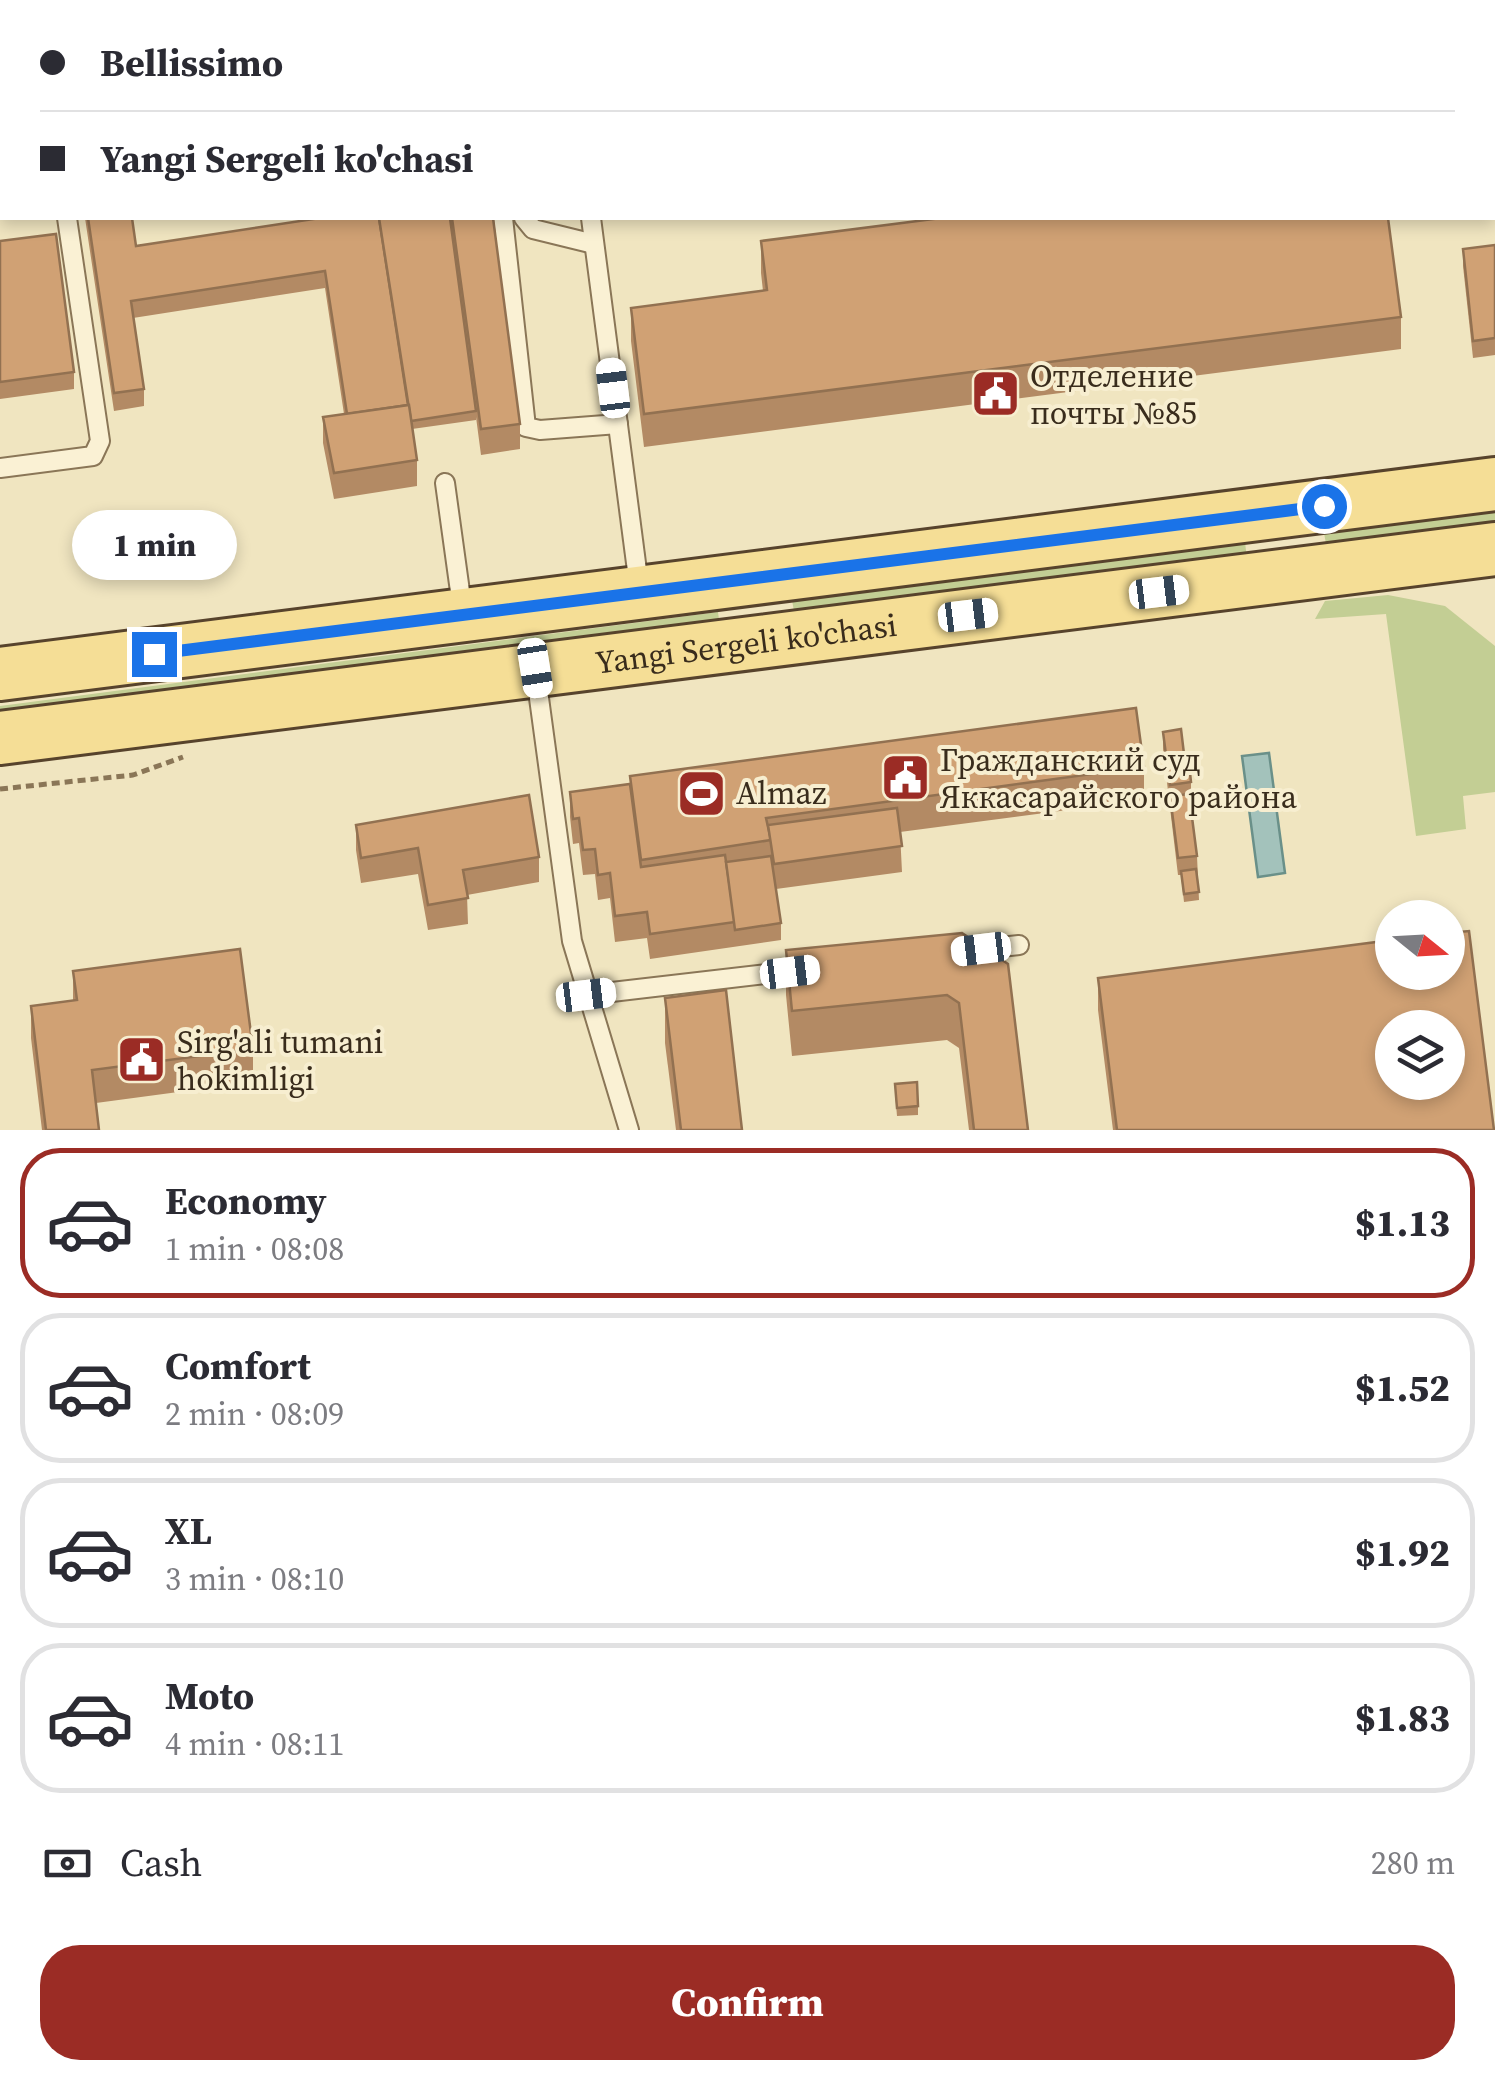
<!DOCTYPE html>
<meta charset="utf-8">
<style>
:root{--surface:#fff;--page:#f7f7f7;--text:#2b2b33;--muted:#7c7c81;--line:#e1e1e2;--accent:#9b2c25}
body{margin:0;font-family:"Source Serif 4",serif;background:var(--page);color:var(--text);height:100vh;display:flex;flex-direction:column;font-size:38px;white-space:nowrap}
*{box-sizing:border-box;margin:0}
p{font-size:32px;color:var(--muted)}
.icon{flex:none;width:55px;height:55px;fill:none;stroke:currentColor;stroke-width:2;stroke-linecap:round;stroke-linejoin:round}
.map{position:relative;height:1130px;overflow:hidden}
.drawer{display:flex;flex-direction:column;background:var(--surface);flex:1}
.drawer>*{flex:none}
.guide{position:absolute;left:0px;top:0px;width:1495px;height:220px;box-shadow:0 5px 15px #0003;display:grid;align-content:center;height:220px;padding:0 40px;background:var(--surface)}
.needle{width:65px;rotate:108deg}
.fabs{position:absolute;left:1375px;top:900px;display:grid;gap:20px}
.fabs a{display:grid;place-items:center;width:90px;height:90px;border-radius:50%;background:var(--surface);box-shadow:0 5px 15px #0003;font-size:50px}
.end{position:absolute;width:45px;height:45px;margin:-22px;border:12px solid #1a73e8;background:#fff;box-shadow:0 0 0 5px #fff}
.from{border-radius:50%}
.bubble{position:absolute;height:70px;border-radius:35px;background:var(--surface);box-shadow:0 5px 15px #0003;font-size:32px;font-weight:800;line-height:70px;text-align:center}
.car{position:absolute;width:30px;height:60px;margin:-30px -15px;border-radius:12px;box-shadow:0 0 8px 2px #0007;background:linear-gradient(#fff 24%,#345 0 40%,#fff 0 76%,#345 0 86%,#fff 0)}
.guide b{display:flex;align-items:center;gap:35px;height:95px;font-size:38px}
.guide b+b{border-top:2px solid var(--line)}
.guide i{width:25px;height:25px;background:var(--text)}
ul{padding:18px 0 0;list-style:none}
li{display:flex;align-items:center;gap:30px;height:150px;margin:0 20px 15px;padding:0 20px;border:5px solid var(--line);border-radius:40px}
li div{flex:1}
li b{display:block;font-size:38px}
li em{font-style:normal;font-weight:800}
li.current{border-color:var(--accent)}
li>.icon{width:90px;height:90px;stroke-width:1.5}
.pay{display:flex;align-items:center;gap:25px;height:110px;padding:0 40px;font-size:38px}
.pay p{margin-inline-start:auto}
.primary-button{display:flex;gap:20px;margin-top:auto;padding:20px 40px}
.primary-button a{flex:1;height:115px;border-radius:40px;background:var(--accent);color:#fff;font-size:40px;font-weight:800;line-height:115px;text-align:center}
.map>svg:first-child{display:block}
</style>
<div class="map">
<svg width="1495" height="1130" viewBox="0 0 1495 1130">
<rect width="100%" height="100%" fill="#f0e5c0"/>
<g fill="#c3ce94">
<path d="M1495,511v17l-168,21 -3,-16z"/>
<path d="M1245,542l2,17 -452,58 -3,-17z"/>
<path d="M1388,595l57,11 50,40v146l-32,4 3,33 -50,7 -30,-222 -71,5 10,-18z"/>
<path d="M718,612l2,15 -720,94v-15z"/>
</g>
<path fill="#a3c2bb" stroke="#6a9089" stroke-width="2.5" d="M1269,753l16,120 -27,4 -16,-121z"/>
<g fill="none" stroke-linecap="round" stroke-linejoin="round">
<defs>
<g id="service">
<path d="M430,0v2"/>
<path d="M563,0v2"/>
<path d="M706,0v2"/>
<path d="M841,0v2"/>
<path d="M1006,0l1,2"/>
<path d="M1142,0v2"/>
<path d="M187,2l2,-2"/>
<path d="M0,15h2"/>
<path d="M0,207h2"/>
<path d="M503,218l23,209 14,3 78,-6"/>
<path d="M524,218l9,11 61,15"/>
<path d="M591,218l48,368"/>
<path d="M0,468l93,-12 7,-15 -33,-223"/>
<path d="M445,483l18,130"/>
<path d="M536,676l36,265 57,189"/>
<path d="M964,951l55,-6"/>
<path d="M586,995l223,-26"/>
</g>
<g id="primary">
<path d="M0,674l1495,-190"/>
<path id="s1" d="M0,738l1495,-189"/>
</g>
</defs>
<use href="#service" stroke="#8a7657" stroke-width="22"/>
<use href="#primary" stroke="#57432c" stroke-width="58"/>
<path stroke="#8a7657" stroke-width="5" stroke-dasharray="8 5" stroke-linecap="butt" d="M0,789l133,-14 50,-18"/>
<use href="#service" stroke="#faf1d4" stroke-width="18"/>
<use href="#primary" stroke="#f5de96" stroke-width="52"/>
</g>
<g fill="#b38a64">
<rect x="1174" y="0" width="65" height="2"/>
<path d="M1261,0h234v25h-3v-23h-231z"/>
<path d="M85,218h47l4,28 184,-28h173l27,206v25l-39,6 -5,-38v3l-64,9 5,31v26l-83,13 -11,-56v-26l21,-3 -19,-126 -192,30 11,71v17l-30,5z"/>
<path d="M0,241l74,131v17l-74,10z"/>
<path d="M761,241l640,76v32l-757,98 -13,-106v-33l132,-17 -2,-18z"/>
<path d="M1495,245v110l-22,3 -10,-92v-17z"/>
<path d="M1163,732l21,22 7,28v17h-1l7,57 2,44 -15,2 -3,-27h-3l-15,-126z"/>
<path d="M1144,767v33l-244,32 2,40 -126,17 5,34v17l-131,19 -3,-21 -32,4 -5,-44 -12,2 -3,-26 -12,1 -4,-32 -6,1 -3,-27v-25l60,-8v-8z"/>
<path d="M356,825l183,32v25l-72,13 1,29 -40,6 -10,-56 -57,9 -5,-33z"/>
<path d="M962,933l66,197h-59l-10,-82 -12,-8 -155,16 -6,-61v-45z"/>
<path d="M73,971l180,78v33l-157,21 3,27h-57l-11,-92v-32l42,-6z"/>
<path d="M1098,978l396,152h-381l-15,-120z"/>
<path d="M665,998l77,132h-66l-11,-87z"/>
<path d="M895,1092l23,14v9l-21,1z"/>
</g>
<g fill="#d0a174" stroke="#927151" stroke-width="2.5" fill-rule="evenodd">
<rect x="221" y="0" width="190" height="2"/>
<rect x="605" y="0" width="55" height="2"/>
<path d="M890,0h57l1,2h-57z"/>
<path d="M88,218h44l4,28 184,-28h59l29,187 -61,9 -22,-143 -194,30 13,88 -30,4z"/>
<path d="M379,218h71l26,193 -65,10z"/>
<path d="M452,218h41l27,206 -39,5z"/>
<path d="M941,218h447l13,99 -757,97 -13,-106 136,-18 -6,-49z"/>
<path d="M56,234l18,138 -74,10v-141z"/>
<path d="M1495,245v93l-22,3 -10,-92z"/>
<path d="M409,405l8,55 -83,13 -11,-56z"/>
<path d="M1136,708l8,59 -378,51 5,22 -130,20 -11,-84z"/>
<path d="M1181,729l3,25h4l3,28 -21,3 -7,-53z"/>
<path d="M630,784l11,83 84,-12 10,67 -85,12 -3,-22 -32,4 -5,-43 -12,2 -3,-26 -12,1 -4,-32 -6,1 -3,-27z"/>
<path d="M1189,794l8,62 -19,2 -8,-62z"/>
<path d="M529,795l10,62 -76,13 5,28 -40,7 -10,-57 -57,10 -5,-33z"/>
<path d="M897,808l5,38 -128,18 -6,-39z"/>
<path d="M771,856l10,67 -46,7 -9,-68z"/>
<path d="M1196,869l3,23 -15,2 -3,-23z"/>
<path d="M1469,931l25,199h-377l-19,-152 294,-38v32h56v-39zM1392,1028h56v54h-56z"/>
<path d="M962,933l46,31 20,166h-54l-15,-127 -12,-8 -155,16 -6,-61z"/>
<path d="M240,949l13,100 -161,21 7,60h-53l-15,-124 46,-6 -4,-29z"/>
<path d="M726,990l16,140h-61l-16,-132z"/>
<path d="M917,1082l1,24 -21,2 -2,-24z"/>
</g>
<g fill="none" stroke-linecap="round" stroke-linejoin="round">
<path stroke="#1a73e8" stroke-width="12" d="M154,654l1170,-148"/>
</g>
<defs>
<symbol id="civic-square" viewBox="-11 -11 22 22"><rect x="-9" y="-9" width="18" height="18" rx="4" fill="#9b2c25" stroke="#f7eed0"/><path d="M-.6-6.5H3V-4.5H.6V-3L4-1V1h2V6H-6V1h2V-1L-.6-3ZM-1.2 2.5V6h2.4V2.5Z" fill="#fff"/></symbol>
<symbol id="stadium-square" viewBox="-11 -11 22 22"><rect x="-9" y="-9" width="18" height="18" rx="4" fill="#9b2c25" stroke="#f7eed0"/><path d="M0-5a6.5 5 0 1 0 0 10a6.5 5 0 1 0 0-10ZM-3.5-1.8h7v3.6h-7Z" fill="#fff"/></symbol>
</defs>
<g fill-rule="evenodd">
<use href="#civic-square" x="968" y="366" width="55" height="55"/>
<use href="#civic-square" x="878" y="750" width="55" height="55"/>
<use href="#stadium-square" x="674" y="766" width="55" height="55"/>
<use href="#civic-square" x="114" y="1032" width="55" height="55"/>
</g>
<g text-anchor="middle" stroke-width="8" stroke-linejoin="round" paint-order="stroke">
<g font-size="32" fill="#392c1c" stroke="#f7eed0" text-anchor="start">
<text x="1030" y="387">Отделение<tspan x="1030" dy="37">почты №85</tspan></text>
<text x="940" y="771">Гражданский суд<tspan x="940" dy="37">Яккасарайского района</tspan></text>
<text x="736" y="804">Almaz</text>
<text x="177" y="1053">Sirg'ali tumani<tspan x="177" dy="37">hokimligi</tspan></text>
</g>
<g font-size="32" fill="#392c1c" stroke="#f7eed0">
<text dy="11" stroke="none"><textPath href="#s1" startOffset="752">Yangi Sergeli ko'chasi</textPath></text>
</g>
</g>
</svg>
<div class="fabs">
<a><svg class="needle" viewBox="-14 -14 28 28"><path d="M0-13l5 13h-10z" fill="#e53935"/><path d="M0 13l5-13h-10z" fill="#7c7c81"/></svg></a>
<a><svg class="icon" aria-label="layers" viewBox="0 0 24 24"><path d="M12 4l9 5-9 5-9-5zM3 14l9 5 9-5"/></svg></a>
</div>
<i class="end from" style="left:1324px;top:506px"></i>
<i class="end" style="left:154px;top:654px"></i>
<div class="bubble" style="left:72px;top:510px;width:165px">1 min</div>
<i class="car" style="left:613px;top:388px;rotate:353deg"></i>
<i class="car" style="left:1159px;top:592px;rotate:83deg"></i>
<i class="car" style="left:968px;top:615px;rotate:83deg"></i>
<i class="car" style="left:535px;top:668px;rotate:171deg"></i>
<i class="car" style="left:981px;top:949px;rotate:263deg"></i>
<i class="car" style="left:790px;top:972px;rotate:83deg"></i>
<i class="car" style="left:586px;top:995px;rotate:83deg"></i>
<div class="guide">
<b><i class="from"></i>Bellissimo</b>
<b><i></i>Yangi Sergeli ko'chasi</b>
</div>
</div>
<section class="drawer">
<ul>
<li class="current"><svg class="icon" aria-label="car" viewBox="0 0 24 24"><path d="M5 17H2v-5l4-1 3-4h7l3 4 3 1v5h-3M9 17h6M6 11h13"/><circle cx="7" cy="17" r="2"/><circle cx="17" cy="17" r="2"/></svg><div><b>Economy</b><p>1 min · 08:08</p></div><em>$1.13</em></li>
<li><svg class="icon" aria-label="car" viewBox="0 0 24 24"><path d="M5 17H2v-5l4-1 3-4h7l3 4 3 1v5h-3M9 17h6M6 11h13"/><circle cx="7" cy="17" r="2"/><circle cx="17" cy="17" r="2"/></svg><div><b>Comfort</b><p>2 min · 08:09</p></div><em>$1.52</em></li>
<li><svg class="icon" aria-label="car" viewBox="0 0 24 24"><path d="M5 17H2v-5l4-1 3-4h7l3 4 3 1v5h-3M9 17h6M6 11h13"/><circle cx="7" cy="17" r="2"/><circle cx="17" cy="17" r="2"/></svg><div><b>XL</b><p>3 min · 08:10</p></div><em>$1.92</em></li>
<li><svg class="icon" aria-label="car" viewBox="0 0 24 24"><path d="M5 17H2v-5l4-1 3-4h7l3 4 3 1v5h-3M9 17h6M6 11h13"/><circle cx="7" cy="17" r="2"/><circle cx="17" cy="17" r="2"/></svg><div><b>Moto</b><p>4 min · 08:11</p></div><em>$1.83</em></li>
</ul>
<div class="pay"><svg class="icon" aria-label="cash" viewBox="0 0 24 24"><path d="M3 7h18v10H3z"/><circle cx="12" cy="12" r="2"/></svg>Cash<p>280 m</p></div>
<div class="primary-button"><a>Confirm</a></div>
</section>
